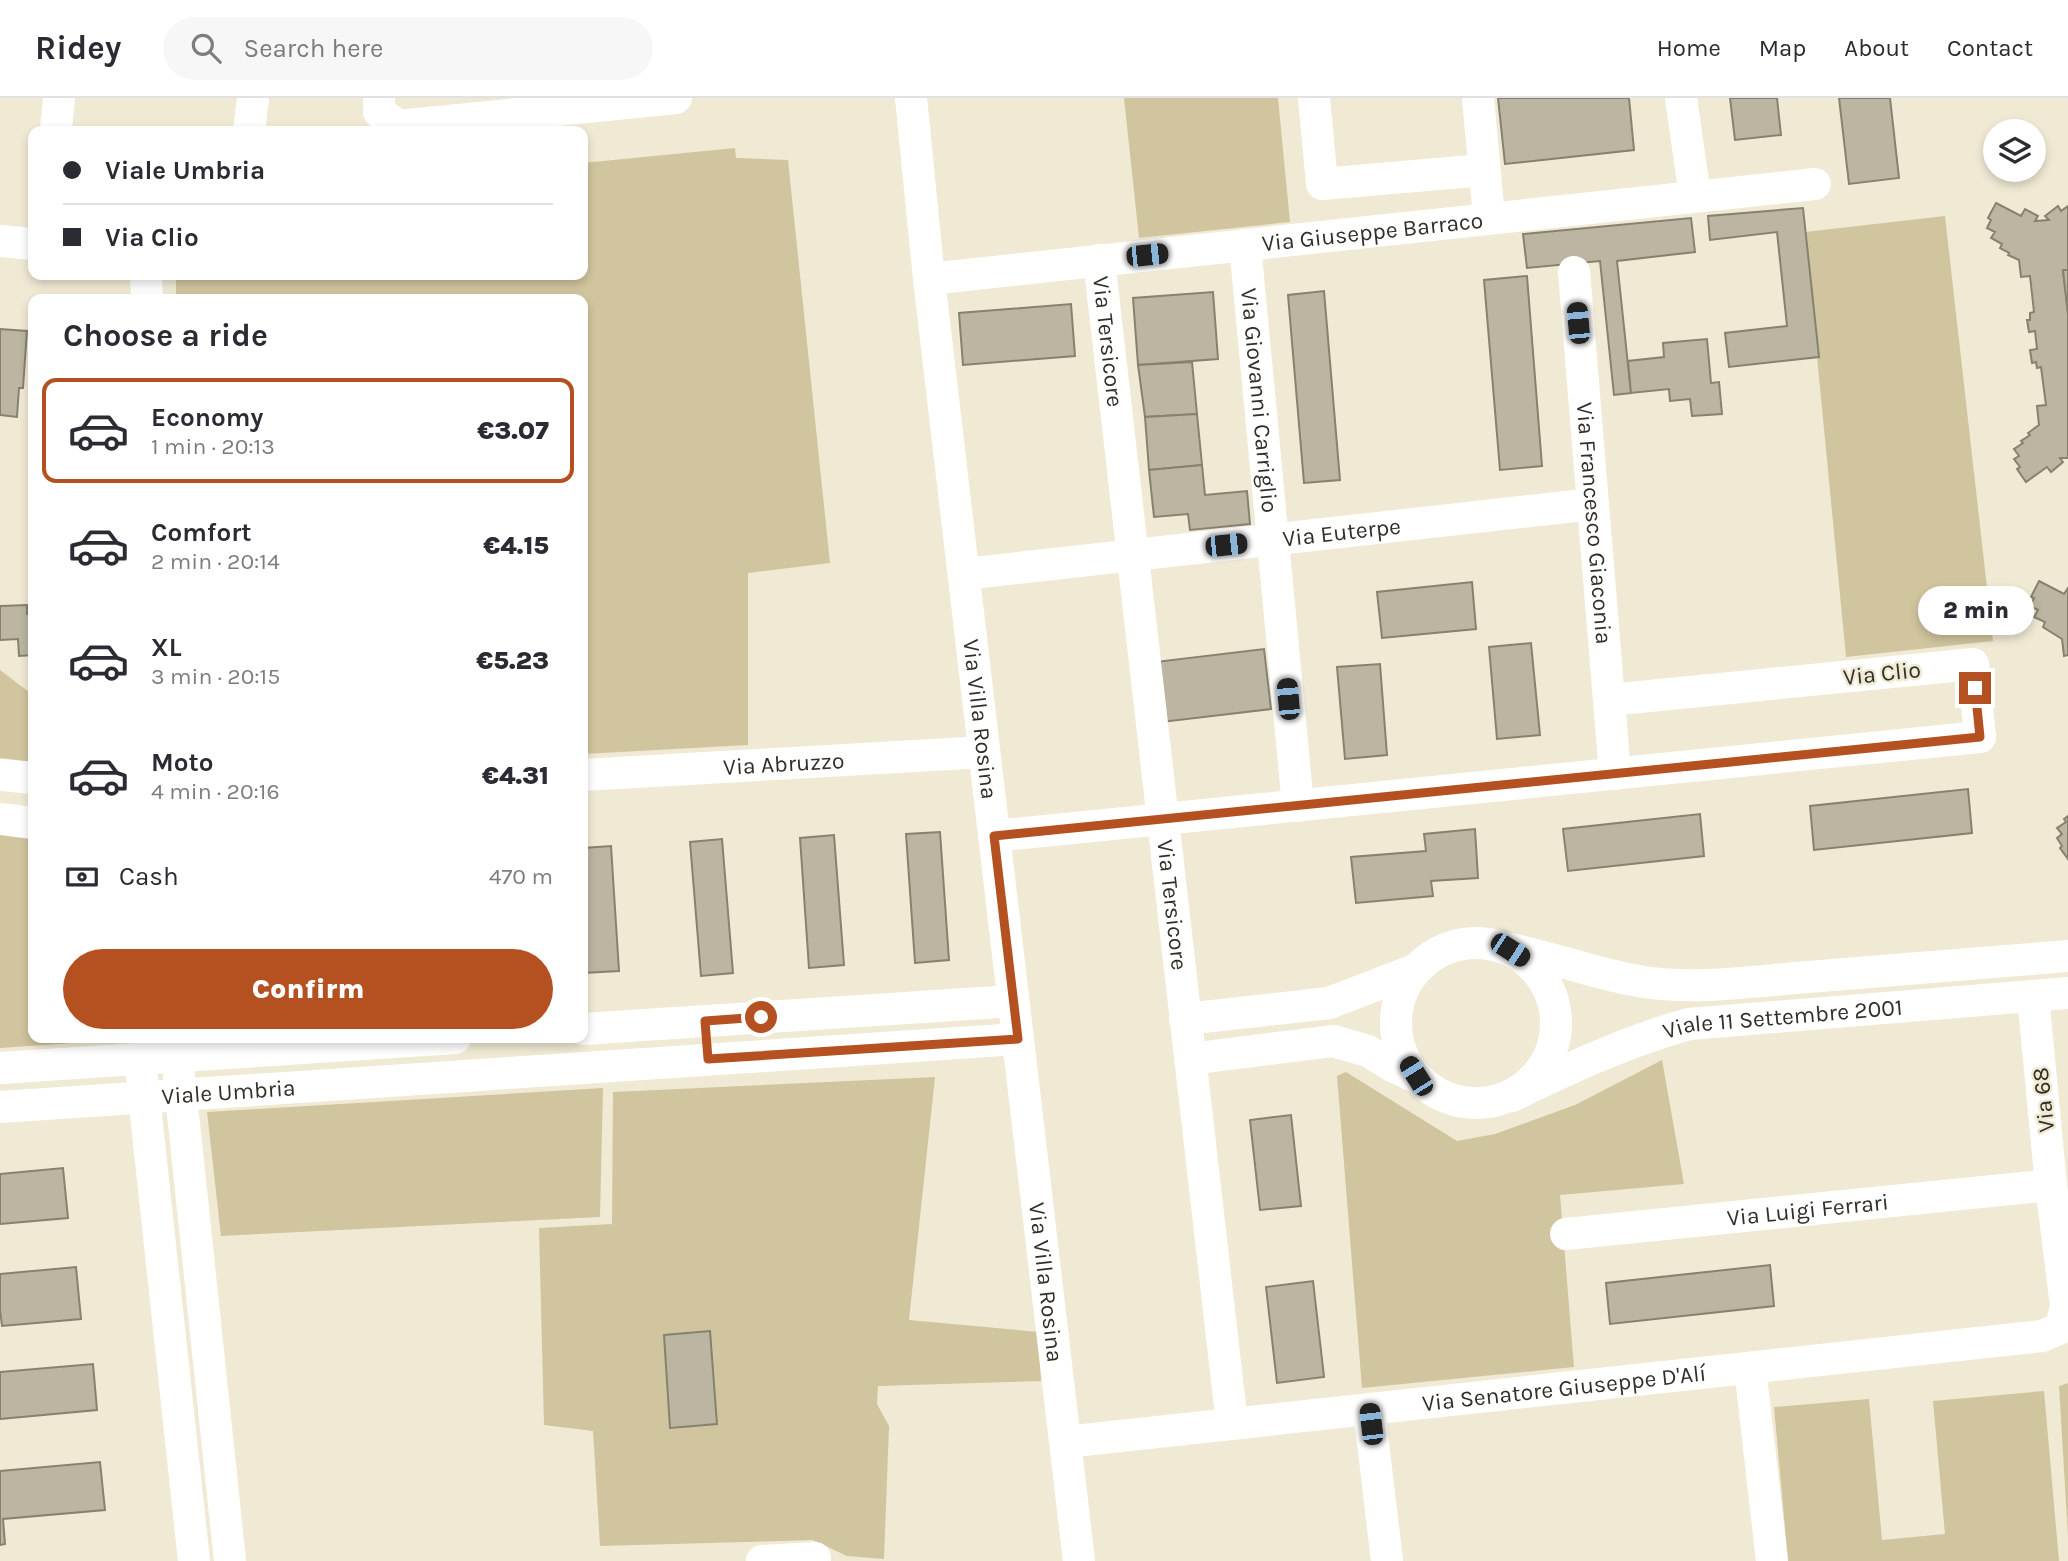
<!DOCTYPE html>
<meta charset="utf-8">
<style>
:root{--surface:#fff;--page:#f7f7f7;--text:#2b2b33;--muted:#7c7c81;--line:#e1e1e2;--accent:#b55021}
body{margin:0;font-family:Karla,sans-serif;background:var(--page);color:var(--text);height:100vh;display:flex;flex-direction:column;font-size:26px;white-space:nowrap}
*{box-sizing:border-box;margin:0}
p{font-size:23px;color:var(--muted)}
.icon{flex:none;width:38px;height:38px;fill:none;stroke:currentColor;stroke-width:2;stroke-linecap:round;stroke-linejoin:round}
.map{position:relative;flex:1;overflow:hidden}
.drawer{position:absolute;left:28px;top:196px;width:560px;height:749px;display:flex;flex-direction:column;background:var(--surface);border-radius:14px;box-shadow:0 4px 10px #0003}
.drawer>*{flex:none}
.banner{position:absolute;left:28px;top:28px;width:560px;height:154px;border-radius:14px;box-shadow:0 4px 10px #0003;display:grid;align-content:center;height:154px;padding:0 35px;background:var(--surface)}
.buttons{position:absolute;left:1983px;top:21px;display:grid;gap:14px}
.buttons a{display:grid;place-items:center;width:63px;height:63px;border-radius:50%;background:var(--surface);box-shadow:0 4px 10px #0003;font-size:35px}
.end{position:absolute;width:32px;height:32px;margin:-16px;border:9px solid #b55021;background:#fff;box-shadow:0 0 0 4px #fff}
.from{border-radius:50%}
.bubble{position:absolute;height:49px;border-radius:24px;background:var(--surface);box-shadow:0 4px 10px #0003;font-size:23px;font-weight:800;line-height:49px;text-align:center}
.car{position:absolute;width:21px;height:42px;margin:-21px -10px;border-radius:9px;box-shadow:0 0 5px 2px #0007;background:linear-gradient(#222 24%,#8ab4d8 0 40%,#222 0 76%,#8ab4d8 0 86%,#222 0)}
.banner b{display:flex;align-items:center;gap:24px;height:66px;font-size:26px}
.banner b+b{border-top:2px solid var(--line)}
.banner i{width:18px;height:18px;background:var(--text)}
ul{padding:0;list-style:none}
li{display:flex;align-items:center;gap:21px;height:105px;margin:0 14px 10px;padding:0 21px;border:4px solid transparent;border-radius:14px}
li div{flex:1}
li b{display:block;font-size:26px}
li em{font-style:normal;font-weight:800}
li.on{border-color:var(--accent)}
li>.icon{width:63px;height:63px;stroke-width:1.5}
h2{padding:0 35px;font-size:32px;line-height:84px}
.pay{display:flex;align-items:center;gap:18px;height:77px;padding:0 35px;font-size:26px}
.pay p{margin-inline-start:auto}
.primary-button{display:flex;gap:14px;margin-top:auto;padding:14px 35px}
.primary-button a{flex:1;height:80px;border-radius:42px;background:var(--accent);color:#fff;font-size:28px;font-weight:800;line-height:80px;text-align:center}
header{display:flex;align-items:center;gap:42px;box-sizing:border-box;height:98px;padding:0 35px;background:var(--surface);border-bottom:2px solid var(--line)}
header strong{font-size:33px}
nav{display:flex;gap:38px;margin-inline-start:auto;font-size:24px}
.search{width:490px;height:63px;background:var(--page);display:flex;align-items:center;gap:18px;box-sizing:border-box;padding:0 24px;border-radius:38px;color:var(--muted);font-size:26px}
.map>svg:first-child{display:block}
</style>
<header>
<strong>Ridey</strong>
<div class="search"><svg class="icon" aria-label="search" viewBox="0 0 24 24"><circle cx="10" cy="10" r="6"/><path d="M15 15l6 6"/></svg>Search here</div>
<nav><a>Home</a><a>Map</a><a>About</a><a>Contact</a></nav>
</header>
<div class="map">
<svg width="2068" height="1463" viewBox="0 0 2068 1463">
<rect width="100%" height="100%" fill="#f0ead5"/>
<g fill="#d0c59e">
<path d="M1124,0h154l12,124 -151,16z"/>
<path d="M735,50l1,10 52,2 42,403 -82,10v172l-165,9v-455h-407v-24h407v-112z"/>
<path d="M1945,118l48,425 -147,16 -41,-425z"/>
<path d="M0,572l33,25v67l-33,-4z"/>
<path d="M0,735l33,4v201h115l-148,10z"/>
<path d="M1662,962l22,124 -124,11 14,172 -212,21 -25,-312 9,-4 111,69 38,-7 80,-29z"/>
<path d="M935,979l-26,243 130,12 2,49 -163,5 -1,18 12,22 -5,133 -37,-3 -34,-16 -213,6 -7,-115 -49,-6 -5,-197 73,-4 1,-132z"/>
<path d="M603,990l-3,129 -379,19 -14,-124z"/>
<path d="M2068,1285v154l-9,-151z"/>
<path d="M2044,1293l15,170h-271l-14,-154 95,-8 13,141 63,-6 -12,-133z"/>
</g>
<g fill="#bbb5a1" stroke="#87826f" stroke-width="2">
<path d="M1498,0h131l5,52 -129,14z"/>
<path d="M1730,0h47l4,37 -46,5z"/>
<path d="M1839,0h51l9,80 -50,6z"/>
<path d="M1996,105l25,13 4,-7 13,7 -3,5 14,-1 -4,-4 13,-10 3,5 7,-5v64h-5l5,44v144h-8l3,4 -12,10 -4,-5 -21,15 -9,-13 3,-2 -6,-8 5,-3 -5,-7 9,-6 -2,-2 9,-6 -2,-2 11,-8 -2,-19 9,-1 -5,-38 -4,1 -1,-6 -4,1 -2,-13 7,-1 -2,-18 -6,1 -2,-12h3v-7l4,-1 -4,-36 -9,1 -2,-17 -11,-5 1,-2 -9,-5 2,-4 -11,-6 4,-6 -8,-4 4,-8 -3,-2z"/>
<path d="M1803,110l16,149 -90,10 -4,-34 62,-7 -10,-94 -67,8 -2,-24z"/>
<path d="M1691,120l4,34 -78,9 14,132 -17,2 -14,-134 -73,7 -4,-34z"/>
<path d="M2063,172h5v44z"/>
<path d="M1527,178l15,190 -42,4 -16,-190z"/>
<path d="M1324,193l16,189 -36,3 -16,-188z"/>
<path d="M1213,194l5,67 -80,6 -5,-67z"/>
<path d="M1071,206l4,52 -112,9 -4,-52z"/>
<path d="M0,231l27,2 -4,57h-4l-2,29 -17,-2z"/>
<path d="M1707,241l4,44 8,-1 3,32 -30,2 -2,-17 -20,2 -1,-12 -38,4 -3,-32 36,-4 -1,-14z"/>
<path d="M1192,264l5,52 -52,3 -7,-52z"/>
<path d="M1197,316l5,51 -53,5 -4,-53z"/>
<path d="M1202,367l3,30 42,-4 3,33 -60,6 -2,-16 -34,3 -5,-47z"/>
<path d="M2039,483l25,13 4,-6v67l-4,1 -2,-17 -19,-12 2,-5 -11,-5 4,-7 -8,-4 4,-8 -3,-1z"/>
<path d="M1472,484l4,47 -94,9 -5,-46z"/>
<path d="M27,507v9h6v41l-14,1 -1,-17 -18,1v-34z"/>
<path d="M1531,545l9,92 -43,4 -8,-92z"/>
<path d="M1264,551l7,60 -109,13 -7,-60z"/>
<path d="M1380,566l7,91 -42,4 -8,-92z"/>
<path d="M1968,691l4,44 -158,17 -4,-44z"/>
<path d="M1700,716l4,42 -136,15 -5,-42z"/>
<path d="M2068,718v43l-8,-11 2,-2 -5,-8 5,-4 -5,-6 9,-6 -2,-3z"/>
<path d="M1475,731l3,49 -47,3 2,15 -77,7 -5,-46 75,-6 -2,-17z"/>
<path d="M940,734l9,128 -34,3 -9,-129z"/>
<path d="M834,737l10,130 -35,3 -9,-130z"/>
<path d="M722,741l11,134 -32,3 -11,-134z"/>
<path d="M611,748l8,125 -36,2v-125z"/>
<path d="M1291,1017l10,91 -41,4 -10,-90z"/>
<path d="M63,1070l5,50 -68,6v-50z"/>
<path d="M1770,1167l4,41 -164,18 -4,-41z"/>
<path d="M76,1169l5,52 -79,7 -2,-16v-36z"/>
<path d="M1313,1183l11,96 -47,6 -11,-96z"/>
<path d="M710,1233l7,93 -47,4 -6,-93z"/>
<path d="M93,1266l4,46 -97,9v-47z"/>
<path d="M100,1364l5,48 -102,9 2,25 -5,1v-74z"/>
</g>
<g fill="none" stroke-linecap="round" stroke-linejoin="round">
<g stroke="#fff" stroke-width="32">
<path d="M379,0v14l19,14 278,-28"/>
<path id="s1" d="M911,0l18,181 150,1282"/>
<path d="M1314,0l8,86 162,-14"/>
<path d="M1478,0l11,120"/>
<path d="M1681,0l14,98"/>
<path d="M56,31l3,-31"/>
<path d="M249,33l4,-33"/>
<path d="M0,143l33,3"/>
<path id="s2" d="M1245,147l53,561"/>
<path id="s3" d="M1099,162l133,1164"/>
<path id="s4" d="M1574,174l41,502"/>
<path d="M146,177l1,24"/>
<path id="s5" d="M929,181l886,-95"/>
<path id="s6" d="M964,476l629,-70"/>
<path d="M0,677l33,3"/>
<path id="s7" d="M583,677l401,-23"/>
<path d="M0,721l33,4"/>
<path d="M994,738l986,-99 -7,-73 -364,36"/>
<circle cx="1476" cy="925" r="80"/>
<path d="M1510,851c46,9 88,26 134,33 54,8 111,-1 164,-5 87,-7 173,-14 260,-21"/>
<path d="M1185,921l144,-16 86,-33"/>
<path d="M583,931l430,-28"/>
<path d="M175,940l55,523"/>
<path d="M140,961l54,502"/>
<path d="M1190,961l143,-18 35,10 24,15 24,11"/>
<path d="M0,970l455,-30"/>
<path id="s8" d="M1512,998c58,-28 115,-55 177,-72l379,-31"/>
<path id="s9" d="M0,1009l1018,-68"/>
<path id="s10" d="M1566,1136l485,-49"/>
<path d="M1750,1270l22,193"/>
<path d="M1369,1311l18,152"/>
<path id="s11" d="M1065,1344l977,-106 19,-8 5,-22 -15,-121 -18,-189"/>
<path d="M762,1463l53,-3v3"/>
</g>
</g>
<g fill="none" stroke-linecap="round" stroke-linejoin="round">
<path stroke="#b55021" stroke-width="9" d="M761,919l-56,4 3,38 310,-20 -24,-203 986,-99 -5,-49"/>
</g>
<g text-anchor="middle" stroke-width="5" stroke-linejoin="round" paint-order="stroke">
<g font-size="23" fill="#312f27" stroke="#f0ead5">
<text dy="8" stroke="none"><textPath href="#s5" startOffset="446">Via Giuseppe Barraco</textPath></text>
<text dy="8" stroke="none"><textPath href="#s3" startOffset="82">Via Tersicore</textPath></text>
<text dy="8" stroke="none"><textPath href="#s2" startOffset="156">Via Giovanni Carriglio</textPath></text>
<text dy="8" stroke="none"><textPath href="#s4" startOffset="252">Via Francesco Giaconia</textPath></text>
<text dy="8" stroke="none"><textPath href="#s6" startOffset="380">Via Euterpe</textPath></text>
<text transform="translate(1882 575) rotate(-6)" y="8">Via Clio</text>
<text dy="8" stroke="none"><textPath href="#s1" startOffset="625">Via Villa Rosina</textPath></text>
<text dy="8" stroke="none"><textPath href="#s7" startOffset="201">Via Abruzzo</textPath></text>
<text dy="8" stroke="none"><textPath href="#s3" startOffset="649">Via Tersicore</textPath></text>
<text dy="8" stroke="none"><textPath href="#s8" startOffset="285">Viale 11 Settembre 2001</textPath></text>
<text dy="8" stroke="none"><textPath href="#s9" startOffset="229">Viale Umbria</textPath></text>
<text transform="translate(2043 1002) rotate(-96)" y="8">Via 68</text>
<text dy="8" stroke="none"><textPath href="#s10" startOffset="243">Via Luigi Ferrari</textPath></text>
<text dy="8" stroke="none"><textPath href="#s1" startOffset="1192">Via Villa Rosina</textPath></text>
<text dy="8" stroke="none"><textPath href="#s11" startOffset="502">Via Senatore Giuseppe D'Alí</textPath></text>
</g>
</g>
</svg>
<div class="buttons">
<a><svg class="icon" aria-label="layers" viewBox="0 0 24 24"><path d="M12 4l9 5-9 5-9-5zM3 14l9 5 9-5"/></svg></a>
</div>
<i class="end from" style="left:761px;top:919px"></i>
<i class="end" style="left:1975px;top:590px"></i>
<div class="bubble" style="left:1918px;top:488px;width:116px">2 min</div>
<i class="car" style="left:1147px;top:157px;rotate:84deg"></i>
<i class="car" style="left:1578px;top:225px;rotate:355deg"></i>
<i class="car" style="left:1226px;top:447px;rotate:84deg"></i>
<i class="car" style="left:1288px;top:601px;rotate:355deg"></i>
<i class="car" style="left:1510px;top:852px;rotate:123deg"></i>
<i class="car" style="left:1416px;top:978px;rotate:328deg"></i>
<i class="car" style="left:1371px;top:1326px;rotate:353deg"></i>
<div class="banner">
<b><i class="from"></i>Viale Umbria</b>
<b><i></i>Via Clio</b>
</div>
<section class="drawer">
<h2>Choose a ride</h2>
<ul>
<li class="on"><svg class="icon" aria-label="car" viewBox="0 0 24 24"><path d="M5 17H2v-5l4-1 3-4h7l3 4 3 1v5h-3M9 17h6M6 11h13"/><circle cx="7" cy="17" r="2"/><circle cx="17" cy="17" r="2"/></svg><div><b>Economy</b><p>1 min · 20:13</p></div><em>€3.07</em></li>
<li><svg class="icon" aria-label="car" viewBox="0 0 24 24"><path d="M5 17H2v-5l4-1 3-4h7l3 4 3 1v5h-3M9 17h6M6 11h13"/><circle cx="7" cy="17" r="2"/><circle cx="17" cy="17" r="2"/></svg><div><b>Comfort</b><p>2 min · 20:14</p></div><em>€4.15</em></li>
<li><svg class="icon" aria-label="car" viewBox="0 0 24 24"><path d="M5 17H2v-5l4-1 3-4h7l3 4 3 1v5h-3M9 17h6M6 11h13"/><circle cx="7" cy="17" r="2"/><circle cx="17" cy="17" r="2"/></svg><div><b>XL</b><p>3 min · 20:15</p></div><em>€5.23</em></li>
<li><svg class="icon" aria-label="car" viewBox="0 0 24 24"><path d="M5 17H2v-5l4-1 3-4h7l3 4 3 1v5h-3M9 17h6M6 11h13"/><circle cx="7" cy="17" r="2"/><circle cx="17" cy="17" r="2"/></svg><div><b>Moto</b><p>4 min · 20:16</p></div><em>€4.31</em></li>
</ul>
<div class="pay"><svg class="icon" aria-label="cash" viewBox="0 0 24 24"><path d="M3 7h18v10H3z"/><circle cx="12" cy="12" r="2"/></svg>Cash<p>470 m</p></div>
<div class="primary-button"><a>Confirm</a></div>
</section>
</div>
